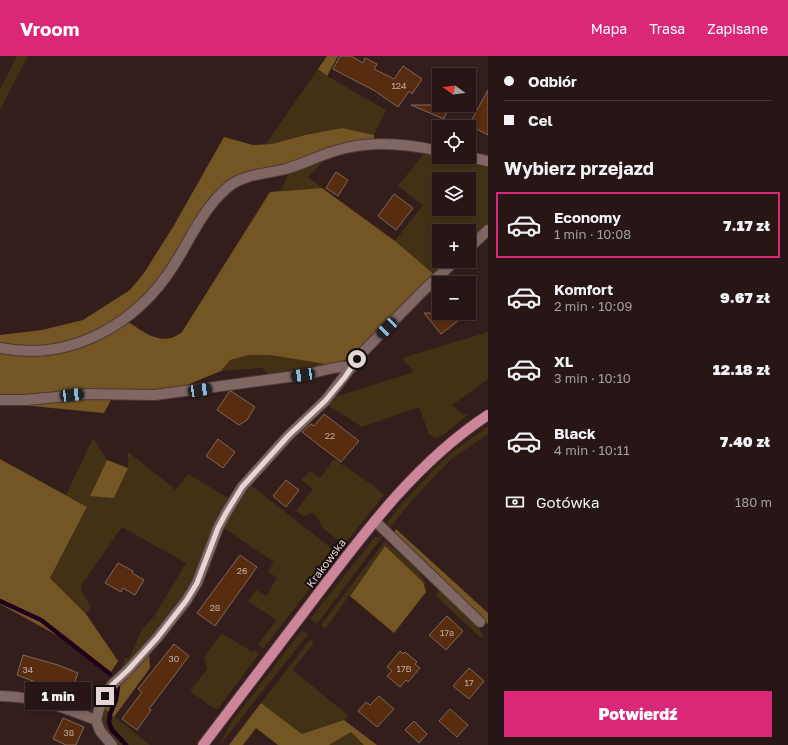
<!DOCTYPE html>
<html lang="pl">
<meta charset="utf-8">
<style>
:root{--surface:#271615;--page:#2f1f1e;--text:#f1f3f6;--muted:#a49fa0;--line:#433534;--accent:#db2777}
body{margin:0;font-family:"Golos Text",sans-serif;background:var(--page);color:var(--text);height:100vh;display:flex;flex-direction:column;font-size:15px;white-space:nowrap}
*{box-sizing:border-box;margin:0}
p{font-size:13px;color:var(--muted)}
.icon{flex:none;width:22px;height:22px;fill:none;stroke:currentColor;stroke-width:2;stroke-linecap:round;stroke-linejoin:round}
.map{position:relative;flex:1;overflow:hidden}
.sheet{display:flex;flex-direction:column;background:var(--surface);width:300px}
.sheet>*{flex:none}
.guide{display:grid;align-content:center;height:88px;padding:0 16px;background:var(--surface)}
.needle{width:26px;rotate:285deg}
.tools{position:absolute;left:432px;top:12px;display:grid;gap:8px}
.tools a{display:grid;place-items:center;width:44px;height:44px;border-radius:0px;background:var(--surface);box-shadow:0 2px 6px #0003,0 0 0 1px var(--line);font-size:20px}
.end{position:absolute;width:18px;height:18px;margin:-9px;border:5px solid #e5d6d4;background:#111;box-shadow:0 0 0 2px #111}
.from{border-radius:50%}
.bubble{position:absolute;height:28px;border-radius:0px;background:var(--surface);box-shadow:0 2px 6px #0003,0 0 0 1px var(--line);font-size:13px;font-weight:800;line-height:28px;text-align:center}
.car{position:absolute;width:12px;height:24px;margin:-12px -6px;border-radius:5px;box-shadow:0 0 3px 1px #0007;background:linear-gradient(#222 24%,#8ab4d8 0 40%,#222 0 76%,#8ab4d8 0 86%,#222 0)}
.guide b{display:flex;align-items:center;gap:14px;height:38px;font-size:15px}
.guide b+b{border-top:1px solid var(--line)}
.guide i{width:10px;height:10px;background:var(--text)}
ul{padding:0;list-style:none}
li{display:flex;align-items:center;gap:12px;height:66px;margin:0 8px 6px;padding:0 8px;border:2px solid transparent;border-radius:0px}
li div{flex:1}
li b{display:block;font-size:15px}
li em{font-style:normal;font-weight:800}
li.on{border-color:var(--accent)}
li>.icon{width:36px;height:36px;stroke-width:1.5}
h2{padding:0 16px;font-size:18px;line-height:48px}
.pay{display:flex;align-items:center;gap:10px;height:44px;padding:0 16px;font-size:15px}
.pay p{margin-inline-start:auto}
.action{display:flex;gap:8px;margin-top:auto;padding:8px 16px}
.action a{flex:1;height:46px;border-radius:0px;background:var(--accent);color:#fff;font-size:16px;font-weight:800;line-height:46px;text-align:center}
header{display:flex;align-items:center;gap:24px;box-sizing:border-box;height:56px;padding:0 20px;background:var(--accent);color:#fff}
header strong{font-size:19px}
nav{display:flex;gap:22px;margin-inline-start:auto;font-size:14px}
main{display:flex;flex:1;min-height:0}
.map>svg:first-child{display:block}
</style>
<header>
<strong>Vroom</strong>
<nav><a>Mapa</a><a>Trasa</a><a>Zapisane</a></nav>
</header>
<main>
<div class="map">
<svg width="488" height="689" viewBox="0 0 488 689">
<rect width="100%" height="100%" fill="#341e1c"/>
<g fill="#423114" fill-rule="evenodd">
<path d="M17,0h11l-28,54v-21z"/>
<path d="M318,13l9,7 59,34 -12,25 -32,-7 -37,7 -33,9h-6z"/>
<path d="M426,95l13,3v3h16l33,6v62l-19,19v-13h-30v30h12l-15,15 -41,-35 28,-36 -25,-19zM439,123h30v30h-30z"/>
<path d="M328,101l-20,20 14,11 -42,3 10,-20z"/>
<path d="M488,276v47l-36,26 12,10 5,-1 -26,21 -8,3 -6,-4 -10,-27 -57,20 -34,-22 10,-9 76,-24 -12,-14z"/>
<path d="M249,299h21l61,10 -61,10 -8,-7 -41,3 9,-11z"/>
<path d="M488,370v8l-37,25 -37,39 -26,32 -2,-6 12,-16 39,-42 17,-15z"/>
<path d="M93,382l14,22 -17,35 38,-27v-16l48,38 12,-16 42,25 -31,71 -20,36 -59,66 5,-14 4,1 12,-28 14,-16 31,-52 -64,-36 -40,57 -1,6 10,17 -5,7 -36,-36 37,-70 -21,-13z"/>
<path d="M334,403l40,27 10,9 -40,50 -21,-17 -6,-11 -4,-4 -10,3 -7,-5 17,-22 -12,-9 9,-9 10,7z"/>
<path d="M250,426l2,4 84,66v3l-73,94 -5,-4 18,-25 -28,-19 8,-11 10,6 11,-18 -9,-7 6,-9 -52,-35z"/>
<path d="M375,481h7l-65,87 -7,-5z"/>
<path d="M385,485c11,10 46,35 41,51l-3,-10 -38,-36 -60,83 -4,-4z"/>
<path d="M440,535l41,40 2,6h-3l-45,-42 2,-3z"/>
<path d="M302,574l6,4 -88,111 10,-21z"/>
<path d="M222,577l30,19 2,-2 5,4 -41,55 -5,-1 -23,-17 17,-22 -3,-12z"/>
<path d="M310,584l4,2 -21,28 56,46 -5,4 -42,14 -41,-31z"/>
<path d="M104,652l46,37h-34c-11,-12 -16,-20 -12,-37z"/>
<path d="M351,676l13,13h-35z"/>
</g>
<g fill="#745624">
<path d="M327,0h11l-11,20 -9,-7z"/>
<path d="M342,72l32,7v5l-143,40 -79,110 -33,29 -43,21 -44,8 -32,-3v-10l42,-5 41,-10 47,-30 14,-17 29,-46 51,-90 29,8 19,-1 33,-9z"/>
<path d="M322,132l73,53 41,35 -81,77 -10,7 -14,5 -61,-10h-21l-19,5 -9,11 -27,11 -12,6 -17,3 -165,6v-46h52l75,-30c17,11 35,27 55,11l88,-140z"/>
<path d="M76,342l35,2 -7,13 -83,-8z"/>
<path d="M0,403l87,48 -37,71 36,36 32,47 -9,14 -51,-39 -58,-32z"/>
<path d="M107,404l21,8 -14,30 -24,-2z"/>
<path d="M396,473l92,84v11l-94,-88v-3z"/>
<path d="M385,490l38,36 3,10 -32,41 -44,-37z"/>
<path d="M149,596l1,16 -36,49 -10,-9c11,-21 29,-38 45,-56z"/>
<path d="M261,647l41,31 42,-14 33,25h-13l-13,-13 -22,13h-51l-22,-17 -13,17h-14z"/>
</g>
<g fill="none" stroke-linecap="round" stroke-linejoin="round">
<g stroke="#1f001c" stroke-width="4.5">
<path d="M0,545l41,19 69,54"/>
<path d="M118,630l-2,14 -6,14 -1,9 3,7 14,15"/>
</g>
</g>
<g fill="#582c0e" stroke="#7d685b">
<path d="M340,0h11l12,7 2,-5 12,6 -3,5 20,10 9,-13 19,13 -10,15 -3,-3 -11,16 -23,-16 -42,-22z"/>
<path d="M488,34v45l-19,-10z"/>
<path d="M411,49h39l-6,14z"/>
<path d="M336,116l12,8 -10,16 -12,-8z"/>
<path d="M394,138l19,14 -17,22 -18,-14z"/>
<path d="M424,257h44l-27,21z"/>
<path d="M231,335l24,16 -8,13 -8,5 -22,-15 12,-18z"/>
<path d="M324,358l35,27 -18,21 -39,-30 9,-8 3,2z"/>
<path d="M218,383l17,13 -12,16 -17,-12z"/>
<path d="M286,424l13,10 -13,17 -13,-11z"/>
<path d="M240,499l17,12 -42,59 -18,-13z"/>
<path d="M118,507l15,8 -1,2 12,7 -9,15 -12,-7 -2,4 -16,-9z"/>
<path d="M447,560l16,15 -17,19 -17,-15z"/>
<path d="M174,588l15,12 -40,53 2,1 -14,20 -15,-11 20,-27 -4,-3z"/>
<path d="M400,595l3,3 2,-2 12,10 -2,2 5,4 -12,14 -2,-2 -6,7 -13,-11 5,-5 -5,-4z"/>
<path d="M23,599l35,10 20,8 -8,22 -53,-20z"/>
<path d="M469,612l15,13 -15,18 -16,-13z"/>
<path d="M379,640l15,13 -17,18 -19,-16 8,-9 4,3z"/>
<path d="M450,653l18,16 -11,12 -18,-16z"/>
<path d="M63,662l21,9 -8,18h-10l-13,-6z"/>
<path d="M414,665l13,13 -8,9 -14,-13z"/>
</g>
<g fill="none" stroke-linecap="round" stroke-linejoin="round">
<defs>
<g id="minor">
<path d="M469,101l19,4"/>
<path d="M469,192l19,-18"/>
<path d="M0,292c71,14 137,-24 174,-83 17,-27 29,-56 53,-77 15,-14 40,-14 59,-19 17,-5 32,-13 49,-18 34,-11 69,-8 104,0"/>
<path d="M0,344h26l61,-6 68,1 148,-20c10,-2 42,-11 49,-8"/>
<path d="M375,465l105,101"/>
<path d="M0,640c34,0 65,12 96,24"/>
<path d="M112,689l-12,-14 -4,-11 3,-11 6,-13 7,-11 16,-15 29,-32 29,-37 11,-18 21,-55 8,-15 16,-26 46,-51 37,-35 38,-49 60,-61 32,-30"/>
</g>
<path id="major" d="M203,689c38,-50 76,-100 114,-150 50,-66 101,-134 171,-180"/>
</defs>
<use href="#minor" stroke="#4b3938" stroke-width="12"/>
<use href="#major" stroke="#4b3938" stroke-width="12"/>
<use href="#minor" stroke="#816764" stroke-width="10"/>
<use href="#major" stroke="#cc8599" stroke-width="10"/>
</g>
<g fill="none" stroke-linecap="round" stroke-linejoin="round">
<path stroke="#e5d6d4" stroke-width="5" d="M105,640l7,-11 16,-15 29,-32 29,-37 11,-18 21,-55 8,-15 16,-26 46,-51 37,-35 20,-24 12,-18"/>
</g>
<g text-anchor="middle" stroke-width="4" stroke-linejoin="round" paint-order="stroke">
<g font-size="9" fill="#c2aca2">
<text x="399" y="33">124</text>
<text x="330" y="383">22</text>
<text x="242" y="518">26</text>
<text x="215" y="555">28</text>
<text x="447" y="580">17a</text>
<text x="174" y="606">30</text>
<text x="404" y="616">17B</text>
<text x="28" y="617">34</text>
<text x="469" y="630">17</text>
<text x="69" y="680">38</text>
</g>
<g font-size="11" fill="#e5d6d4" stroke="#150b0a">
<text transform="translate(326 507) rotate(-53)" y="4">Krakowska</text>
</g>
</g>
</svg>
<div class="tools">
<a><svg class="needle" viewBox="-14 -14 28 28"><path d="M0-13l5 13h-10z" fill="#e53935"/><path d="M0 13l5-13h-10z" fill="#a49fa0"/></svg></a>
<a><svg class="icon" aria-label="locate" viewBox="0 0 24 24"><circle cx="12" cy="12" r="6"/><path d="M12 2v4M12 18v4M2 12h4M18 12h4"/></svg></a>
<a><svg class="icon" aria-label="layers" viewBox="0 0 24 24"><path d="M12 4l9 5-9 5-9-5zM3 14l9 5 9-5"/></svg></a>
<a>+</a>
<a>−</a>
</div>
<i class="end from" style="left:357px;top:303px"></i>
<i class="end" style="left:105px;top:640px"></i>
<div class="bubble" style="left:25px;top:626px;width:66px">1 min</div>
<i class="car" style="left:387px;top:272px;rotate:224deg"></i>
<i class="car" style="left:303px;top:319px;rotate:262deg"></i>
<i class="car" style="left:200px;top:334px;rotate:82deg"></i>
<i class="car" style="left:72px;top:339px;rotate:84deg"></i>
</div>
<section class="sheet">
<div class="guide">
<b><i class="from"></i>Odbiór</b>
<b><i></i>Cel</b>
</div>
<h2>Wybierz przejazd</h2>
<ul>
<li class="on"><svg class="icon" aria-label="car" viewBox="0 0 24 24"><path d="M5 17H2v-5l4-1 3-4h7l3 4 3 1v5h-3M9 17h6M6 11h13"/><circle cx="7" cy="17" r="2"/><circle cx="17" cy="17" r="2"/></svg><div><b>Economy</b><p>1 min · 10:08</p></div><em>7.17 zł</em></li>
<li><svg class="icon" aria-label="car" viewBox="0 0 24 24"><path d="M5 17H2v-5l4-1 3-4h7l3 4 3 1v5h-3M9 17h6M6 11h13"/><circle cx="7" cy="17" r="2"/><circle cx="17" cy="17" r="2"/></svg><div><b>Komfort</b><p>2 min · 10:09</p></div><em>9.67 zł</em></li>
<li><svg class="icon" aria-label="car" viewBox="0 0 24 24"><path d="M5 17H2v-5l4-1 3-4h7l3 4 3 1v5h-3M9 17h6M6 11h13"/><circle cx="7" cy="17" r="2"/><circle cx="17" cy="17" r="2"/></svg><div><b>XL</b><p>3 min · 10:10</p></div><em>12.18 zł</em></li>
<li><svg class="icon" aria-label="car" viewBox="0 0 24 24"><path d="M5 17H2v-5l4-1 3-4h7l3 4 3 1v5h-3M9 17h6M6 11h13"/><circle cx="7" cy="17" r="2"/><circle cx="17" cy="17" r="2"/></svg><div><b>Black</b><p>4 min · 10:11</p></div><em>7.40 zł</em></li>
</ul>
<div class="pay"><svg class="icon" aria-label="cash" viewBox="0 0 24 24"><path d="M3 7h18v10H3z"/><circle cx="12" cy="12" r="2"/></svg>Gotówka<p>180 m</p></div>
<div class="action"><a>Potwierdź</a></div>
</section>
</main>
